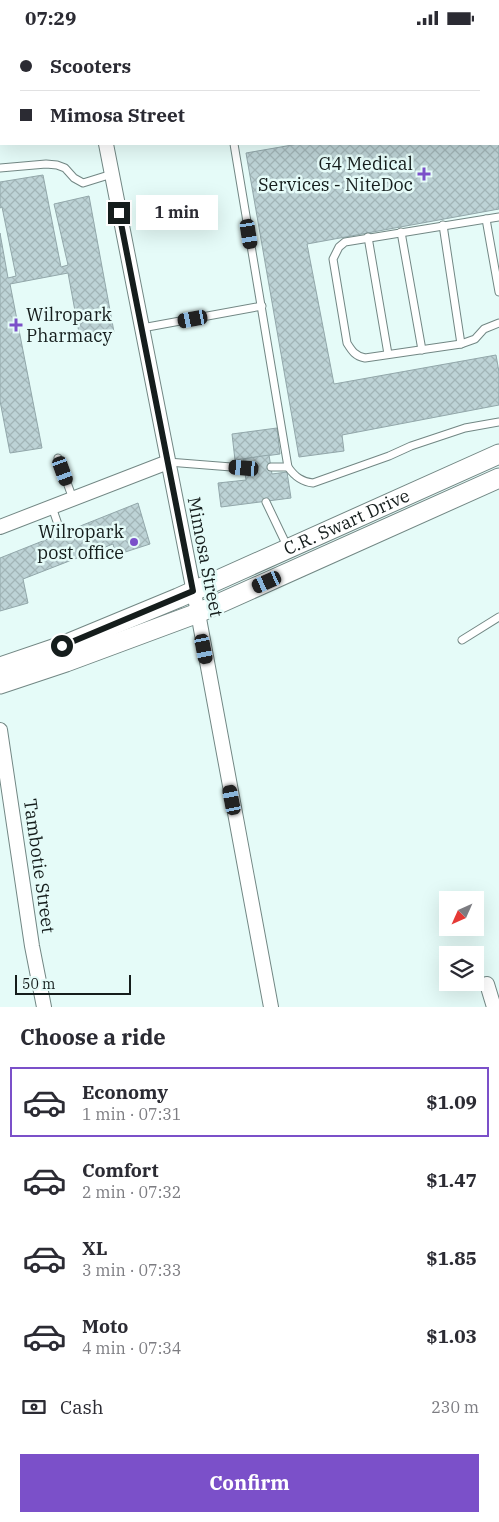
<!DOCTYPE html>
<meta charset="utf-8">
<style>
:root{--surface:#fff;--page:#f7f7f7;--text:#2b2b33;--muted:#7c7c81;--line:#e1e1e2;--accent:#7b50c9}
body{margin:0;font-family:"IBM Plex Serif",serif;background:var(--page);color:var(--text);height:100vh;display:flex;flex-direction:column;font-size:19px;white-space:nowrap}
*{box-sizing:border-box;margin:0}
p{font-size:16px;color:var(--muted)}
.icon{flex:none;width:28px;height:28px;fill:none;stroke:currentColor;stroke-width:2;stroke-linecap:round;stroke-linejoin:round}
.map{position:relative;height:972px;overflow:hidden}
.side{display:flex;flex-direction:column;background:var(--surface);flex:1}
.side>*{flex:none}
.guide{position:absolute;left:0px;top:0px;width:500px;height:110px;box-shadow:0 5px 20px #0002;display:grid;align-content:center;height:110px;padding:0 20px;background:var(--surface)}
.needle{width:32px;rotate:225deg}
.buttons{position:absolute;left:439px;top:856px;display:grid;gap:10px}
.buttons a{display:grid;place-items:center;width:45px;height:45px;border-radius:0px;background:var(--surface);box-shadow:0 5px 20px #0002;font-size:25px}
.scale{position:absolute;left:15px;bottom:12px;width:116px;box-sizing:border-box;padding-left:5px;border:2px solid #151d1c;border-top:0;font-size:14px;line-height:18px;white-space:nowrap;color:#151d1c;-webkit-text-stroke:4px #e5fbf8;paint-order:stroke}
.end{position:absolute;width:22px;height:22px;margin:-11px;border:6px solid #151d1c;background:#fff;box-shadow:0 0 0 2px #fff}
.from{border-radius:50%}
.bubble{position:absolute;height:35px;border-radius:0px;background:var(--surface);box-shadow:0 5px 20px #0002;font-size:16px;font-weight:700;line-height:35px;text-align:center}
.car{position:absolute;width:15px;height:30px;margin:-15px -8px;border-radius:6px;box-shadow:0 0 4px 1px #0007;background:linear-gradient(#222 24%,#8ab4d8 0 40%,#222 0 76%,#8ab4d8 0 86%,#222 0)}
.guide b{display:flex;align-items:center;gap:18px;height:48px;font-size:19px}
.guide b+b{border-top:1px solid var(--line)}
.guide i{width:12px;height:12px;background:var(--text)}
ul{padding:0;list-style:none}
li{display:flex;align-items:center;gap:15px;height:70px;margin:0 10px 8px;padding:0 10px;border:2px solid transparent;border-radius:0px}
li div{flex:1}
li b{display:block;font-size:19px}
li em{font-style:normal;font-weight:700}
li.current{border-color:var(--accent)}
li>.icon{width:45px;height:45px;stroke-width:1.5}
h2{padding:0 20px;font-size:22px;line-height:60px}
.pay{display:flex;align-items:center;gap:12px;height:55px;padding:0 20px;font-size:19px}
.pay p{margin-inline-start:auto}
.cta{display:flex;gap:10px;margin-top:auto;padding:10px 20px}
.cta a{flex:1;height:58px;border-radius:0px;background:var(--accent);color:#fff;font-size:20px;font-weight:700;line-height:58px;text-align:center}
.status{display:flex;justify-content:space-between;align-items:center;height:35px;padding:0 25px;background:var(--surface);direction:ltr}
.status svg{height:14px;fill:currentColor}
.map>svg:first-child{display:block}
</style>
<div class="status"><b>07:29</b><svg viewBox="0 0 49 12"><path d="M0 12V9h3v3zM5 12V6h3v6zM10 12V3h3v9zM15 12V0h3v12zM26 1h20v11H26zM47 4h2v5h-2z"/></svg></div>
<div class="map">
<svg width="499" height="972" viewBox="0 0 499 972">
<defs>
<pattern id="building-cross-hatch" width="8" height="8" patternUnits="userSpaceOnUse" patternTransform="scale(1.25)"><rect width="8" height="8" fill="#bdd3d6"/><path d="M0 0l8 8M0 8l8-8" fill="none" stroke="#a2b5b7"/></pattern>
</defs>
<rect width="100%" height="100%" fill="#e5fbf8"/>
<g fill="url(#building-cross-hatch)" stroke="#92a7aa">
<path d="M367,0h95v1h-101z"/>
<path d="M499,75v99l-192,35 27,140 162,-29 3,17v33l-157,30 2,16 -45,6 -53,-304 52,-9h201z"/>
<path d="M43,140l18,92 7,-2 -14,-61 35,-8 25,136 -34,6 -12,-65 -58,11 32,164 -32,5 -10,-52v-168l8,45 8,-2 -14,-69 -2,1v-26z"/>
<path d="M277,393l3,26 -45,6 -3,-26z"/>
<path d="M269,420l3,19 15,-2 4,26 -70,9 -3,-24 28,-3 -3,-21z"/>
<path d="M138,468l12,41 -34,11 -3,-11 -90,35 5,24 -28,8v-53z"/>
</g>
<g fill="none" stroke-linecap="round" stroke-linejoin="round">
<defs>
<g id="lane">
<path d="M234,109l54,323c7,10 14,15 25,16l76,-27 22,-10 54,-18 34,-6"/>
<path d="M0,133l46,-4 11,1 8,3 9,10 9,5 29,-9"/>
<path d="M499,182l-154,25 -6,5 -6,12 14,84c5,8 8,13 18,15l96,-14 14,-5 9,-10 15,-6"/>
<path d="M486,184l13,73"/>
<path d="M443,190l18,119"/>
<path d="M401,197l21,118"/>
<path d="M368,202l20,117"/>
<path d="M142,293l120,-22"/>
<path d="M58,423l15,41"/>
<path d="M168,427l76,6"/>
<path d="M271,432h17"/>
<path d="M266,467l22,46"/>
<path d="M52,472l9,26"/>
<path d="M462,605l37,-23"/>
</g>
<g id="street">
<path d="M87,0v1"/>
<path d="M0,87h1"/>
<path d="M106,109l92,469 73,394"/>
<path d="M0,492l168,-65"/>
<path d="M0,695l32,216 12,61"/>
<path d="M487,949l7,23"/>
</g>
<g id="secondary">
<path id="s1" d="M0,632l62,-21 116,-48 321,-144"/>
<path d="M0,649l66,-22 132,-49 301,-135"/>
</g>
</defs>
<use href="#lane" stroke="#728784" stroke-width="9"/>
<use href="#street" stroke="#728784" stroke-width="16"/>
<use href="#secondary" stroke="#728784" stroke-width="21"/>
<use href="#lane" stroke="#fff" stroke-width="7"/>
<use href="#street" stroke="#fff" stroke-width="14"/>
<use href="#secondary" stroke="#fff" stroke-width="19"/>
</g>
<g fill="none" stroke-linecap="round" stroke-linejoin="round">
<path stroke="#151d1c" stroke-width="6" d="M62,611l131,-55 -74,-378"/>
</g>
<g fill="#7b50c9" stroke="#e5fbf8" stroke-width="2">
<path d="M421.5 131.5h5v5h5v5h-5v5h-5v-5h-5v-5h5z"/>
<path d="M13.5 282.5h5v5h5v5h-5v5h-5v-5h-5v-5h5z"/>
<circle cx="134" cy="507" r="5"/>
</g>
<g text-anchor="middle" stroke-width="5" stroke-linejoin="round" paint-order="stroke">
<g font-size="18" fill="#151d1c" stroke="#e5fbf8" text-anchor="end">
<text x="413" y="135">G4 Medical<tspan x="413" dy="21">Services - NiteDoc</tspan></text>
<text x="26" y="286" text-anchor="start">Wilropark<tspan x="26" dy="21">Pharmacy</tspan></text>
<text x="124" y="503">Wilropark<tspan x="124" dy="21">post office</tspan></text>
</g>
<g font-size="18" fill="#151d1c" stroke="#e5fbf8">
<text dy="6" stroke="none"><textPath href="#s1" startOffset="376">C.R. Swart Drive</textPath></text>
<text transform="translate(205 522) rotate(79)" y="6">Mimosa Street</text>
<text transform="translate(39 831) rotate(82)" y="6">Tambotie Street</text>
</g>
</g>
</svg>
<div class="buttons">
<a><svg class="needle" viewBox="-14 -14 28 28"><path d="M0-13l5 13h-10z" fill="#e53935"/><path d="M0 13l5-13h-10z" fill="#7c7c81"/></svg></a>
<a><svg class="icon" aria-label="layers" viewBox="0 0 24 24"><path d="M12 4l9 5-9 5-9-5zM3 14l9 5 9-5"/></svg></a>
</div>
<div class="scale">50 m</div>
<i class="end from" style="left:62px;top:611px"></i>
<i class="end" style="left:119px;top:178px"></i>
<div class="bubble" style="left:136px;top:160px;width:82px">1 min</div>
<i class="car" style="left:249px;top:199px;rotate:171deg"></i>
<i class="car" style="left:193px;top:284px;rotate:259deg"></i>
<i class="car" style="left:244px;top:433px;rotate:275deg"></i>
<i class="car" style="left:63px;top:436px;rotate:160deg"></i>
<i class="car" style="left:267px;top:547px;rotate:246deg"></i>
<i class="car" style="left:204px;top:614px;rotate:169deg"></i>
<i class="car" style="left:232px;top:765px;rotate:349deg"></i>
<div class="guide">
<b><i class="from"></i>Scooters</b>
<b><i></i>Mimosa Street</b>
</div>
</div>
<section class="side">
<h2>Choose a ride</h2>
<ul>
<li class="current"><svg class="icon" aria-label="car" viewBox="0 0 24 24"><path d="M5 17H2v-5l4-1 3-4h7l3 4 3 1v5h-3M9 17h6M6 11h13"/><circle cx="7" cy="17" r="2"/><circle cx="17" cy="17" r="2"/></svg><div><b>Economy</b><p>1 min · 07:31</p></div><em>$1.09</em></li>
<li><svg class="icon" aria-label="car" viewBox="0 0 24 24"><path d="M5 17H2v-5l4-1 3-4h7l3 4 3 1v5h-3M9 17h6M6 11h13"/><circle cx="7" cy="17" r="2"/><circle cx="17" cy="17" r="2"/></svg><div><b>Comfort</b><p>2 min · 07:32</p></div><em>$1.47</em></li>
<li><svg class="icon" aria-label="car" viewBox="0 0 24 24"><path d="M5 17H2v-5l4-1 3-4h7l3 4 3 1v5h-3M9 17h6M6 11h13"/><circle cx="7" cy="17" r="2"/><circle cx="17" cy="17" r="2"/></svg><div><b>XL</b><p>3 min · 07:33</p></div><em>$1.85</em></li>
<li><svg class="icon" aria-label="car" viewBox="0 0 24 24"><path d="M5 17H2v-5l4-1 3-4h7l3 4 3 1v5h-3M9 17h6M6 11h13"/><circle cx="7" cy="17" r="2"/><circle cx="17" cy="17" r="2"/></svg><div><b>Moto</b><p>4 min · 07:34</p></div><em>$1.03</em></li>
</ul>
<div class="pay"><svg class="icon" aria-label="cash" viewBox="0 0 24 24"><path d="M3 7h18v10H3z"/><circle cx="12" cy="12" r="2"/></svg>Cash<p>230 m</p></div>
<div class="cta"><a>Confirm</a></div>
</section>
